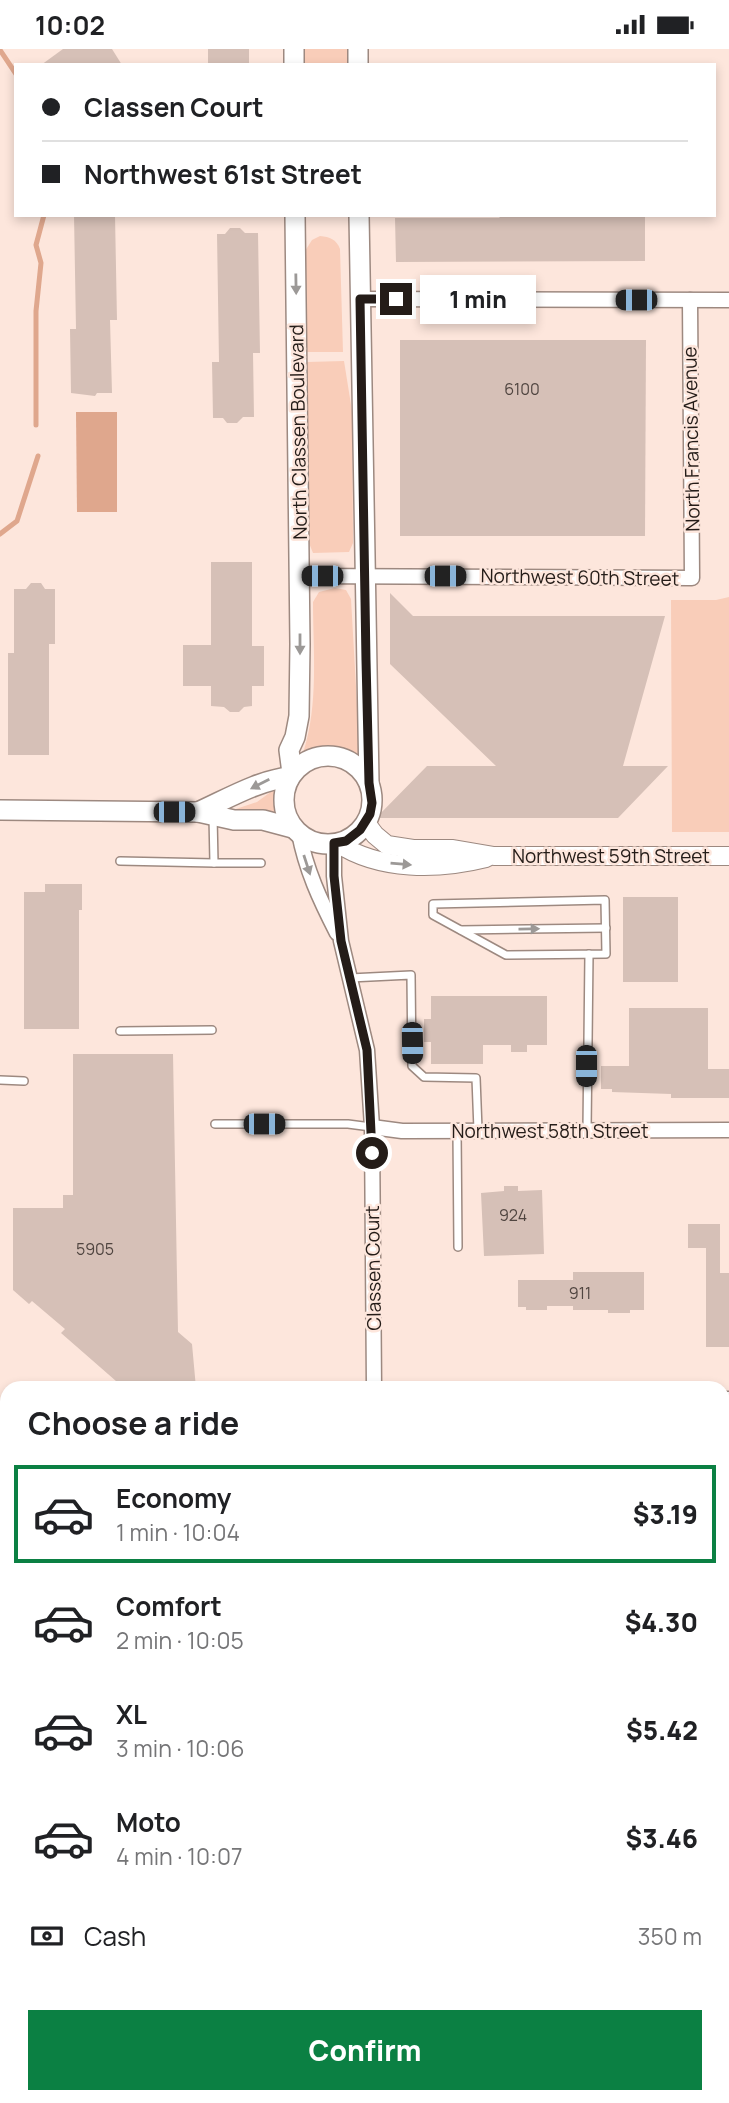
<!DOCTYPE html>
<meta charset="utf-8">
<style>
:root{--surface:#fff;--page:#f2f2f2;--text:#202124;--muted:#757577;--line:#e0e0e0;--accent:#0b8043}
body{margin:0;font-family:Manrope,sans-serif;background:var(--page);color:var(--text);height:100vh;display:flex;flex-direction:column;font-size:26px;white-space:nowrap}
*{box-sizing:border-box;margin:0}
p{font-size:23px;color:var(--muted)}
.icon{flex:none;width:38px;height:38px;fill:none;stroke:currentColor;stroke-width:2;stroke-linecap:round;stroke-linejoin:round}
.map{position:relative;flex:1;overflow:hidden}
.details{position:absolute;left:0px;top:1332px;width:730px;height:723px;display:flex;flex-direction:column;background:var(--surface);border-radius:21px 21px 0 0;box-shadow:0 4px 10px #0003}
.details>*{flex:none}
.top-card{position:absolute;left:14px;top:14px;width:702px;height:154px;border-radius:0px;box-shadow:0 4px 10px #0003;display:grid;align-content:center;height:154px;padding:0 28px;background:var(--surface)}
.end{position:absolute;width:32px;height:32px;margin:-16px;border:9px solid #241c18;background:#fff;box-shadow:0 0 0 4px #fff}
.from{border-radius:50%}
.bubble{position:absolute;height:49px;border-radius:0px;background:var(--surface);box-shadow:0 4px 10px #0003;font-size:23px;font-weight:800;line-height:49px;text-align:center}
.car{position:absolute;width:21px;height:42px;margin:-21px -10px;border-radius:9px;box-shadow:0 0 5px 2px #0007;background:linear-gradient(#222 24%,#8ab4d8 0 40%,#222 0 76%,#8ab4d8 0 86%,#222 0)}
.top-card b{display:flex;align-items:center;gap:24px;height:66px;font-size:26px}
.top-card b+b{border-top:2px solid var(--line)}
.top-card i{width:18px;height:18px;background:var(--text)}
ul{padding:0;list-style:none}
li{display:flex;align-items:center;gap:21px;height:98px;margin:0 14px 10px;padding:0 14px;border:4px solid transparent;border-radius:0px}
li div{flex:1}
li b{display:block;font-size:26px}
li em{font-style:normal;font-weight:800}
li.current{border-color:var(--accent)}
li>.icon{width:63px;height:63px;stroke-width:1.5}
h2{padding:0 28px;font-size:32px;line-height:84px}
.pay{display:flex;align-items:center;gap:18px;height:77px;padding:0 28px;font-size:26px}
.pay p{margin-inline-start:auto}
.cta{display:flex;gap:14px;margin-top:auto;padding:14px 28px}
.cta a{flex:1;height:80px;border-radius:0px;background:var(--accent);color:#fff;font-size:28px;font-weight:800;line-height:80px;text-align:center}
.status{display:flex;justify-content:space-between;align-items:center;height:49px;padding:0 35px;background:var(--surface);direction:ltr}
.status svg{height:19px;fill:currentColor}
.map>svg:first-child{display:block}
</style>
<div class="status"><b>10:02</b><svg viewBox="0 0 49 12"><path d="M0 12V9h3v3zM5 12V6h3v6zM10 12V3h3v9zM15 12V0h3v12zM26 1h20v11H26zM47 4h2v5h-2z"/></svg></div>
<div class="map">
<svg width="729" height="2054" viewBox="0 0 729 2054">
<rect width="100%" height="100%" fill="#fde6dc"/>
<g fill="#f9cdb9">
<rect x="303" y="0" width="44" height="16"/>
<path d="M320,187c10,1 16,3 20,13l3,103h-37l-1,-101 7,-11z"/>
<path d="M344,312l8,50 1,132 -4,9 -36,1 -4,-10 -2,-181z"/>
<path d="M335,539l11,2 5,9 9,158c-16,-12 -39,-13 -57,-4 16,-48 10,-102 10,-151l6,-10z"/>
<path d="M729,548v235h-57l-1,-232h45z"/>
<path d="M276,739l-2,12 3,13 -19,-4 -25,1 24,-8z"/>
</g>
<path fill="#dfa78d" d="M76,363h41v100h-40z"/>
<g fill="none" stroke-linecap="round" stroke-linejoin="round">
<g stroke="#dfa78d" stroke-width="5">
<path d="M0,1l16,24"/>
<path d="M36,376v-114l5,-48 -5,-18 8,-30"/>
<path d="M0,485l17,-13 21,-65"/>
<path d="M0,1623l7,6"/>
</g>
</g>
<g fill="#d6c0b7">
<path d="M63,0h49l10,16h-81z"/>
<rect x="208" y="0" width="41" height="16"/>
<path d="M74,166h41l2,105h-7l2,73h-15l-2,3 -24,-3 -1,-64h6z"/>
<path d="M497,166l148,1v45l-249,1 -1,-44h105z"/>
<path d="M230,179h10l5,5h13l2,120h-7l1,64h-11l-6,6h-10l-4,-5h-10l-1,-56h7l-2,-128h8z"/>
<path d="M400,291h246l-1,196h-245z"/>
<path d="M211,513h41v84h12v40h-12v20l-8,1 -5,5h-9l-6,-5 -13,-1v-20h-28v-41h28z"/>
<path d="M31,534h10l4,6h10v55h-6v111h-41v-102h6v-64h12z"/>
<path d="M390,544l23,23h252l-42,150h45l-50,52h-242l51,-52h69l-106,-102z"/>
<path d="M45,835h37v26h-3v119h-55v-137h21z"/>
<rect x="623" y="848" width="55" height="85"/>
<path d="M431,947h116v49h-20v7h-16v-7h-28v19h-52v-22h-7v-23h7z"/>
<path d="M629,959h79v61h21v29h-58v-4l-59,-2v-3h-11v-23h28z"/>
<path d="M73,1005h100l5,278 14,12 4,44h-72l-63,-55 4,-4 -33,-28 -3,3 -16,-14v-82h50v-13h10z"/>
<path d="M504,1137h14v5l24,-1 2,64 -60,2 -3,-63 23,-2z"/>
<path d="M688,1175h32v49h9v74h-23v-99h-18z"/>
<path d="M573,1223h71v38h-14v3h-22v-3h-35v-4h-26v4h-21v-3h-8v-27h55z"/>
</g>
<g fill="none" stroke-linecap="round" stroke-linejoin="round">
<defs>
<g id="service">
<path d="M213,767l1,47h47"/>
<path d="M120,812l94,2"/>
<path d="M605,851l1,54 -100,1 -73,-40v-11z"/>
<path d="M461,881l145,-2"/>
<path d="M350,929l61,-3 1,91 12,11 52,1 2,52"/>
<path d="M120,982l92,-1"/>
<path d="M0,1031l24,1"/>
<path d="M215,1075h133l23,3"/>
<path d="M587,1081l2,-176"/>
<path d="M457,1082l1,116"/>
<path d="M0,2051h12l7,3"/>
</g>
<g id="minor">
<path d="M360,250l369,1"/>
<path d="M300,527l392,2 -2,-278"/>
<path d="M299,784c7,37 21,67 38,100"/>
<path d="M334,794v33l7,65 26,109 5,77 2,261"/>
<path d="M372,1078l30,4 327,-1"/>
<path d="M723,1350h6"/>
</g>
<g id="tertiary">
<path d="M366,774l9,12 12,10 26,4h40l41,7h235"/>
<path d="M337,794c43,28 101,27 149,15"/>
<path d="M723,2023l6,1"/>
</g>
<g id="secondary">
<path d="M294,0v16"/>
<path d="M358,0v16"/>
<path d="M359,166l10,568"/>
<circle cx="328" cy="751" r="44"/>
<path d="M292,724l-3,-23 6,-13 4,-21 1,-72 -5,-429"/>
<path d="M0,761l198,2 36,8h29l30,8"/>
<path d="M198,763c29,-13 61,-32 92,-35"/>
<path d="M0,1737l7,6"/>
</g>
<g id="motorway">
<path d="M376,2048l5,6"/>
<path d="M294,2054l3,-6"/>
</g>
</defs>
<use href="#service" stroke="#9d8980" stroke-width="10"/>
<use href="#minor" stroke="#9d8980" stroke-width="17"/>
<use href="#tertiary" stroke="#9d8980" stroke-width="20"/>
<use href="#secondary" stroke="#9d8980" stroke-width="22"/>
<use href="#motorway" stroke="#9d8980" stroke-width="27"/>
<use href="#service" stroke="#fff" stroke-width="7"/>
<use href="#minor" stroke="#fff" stroke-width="14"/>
<use href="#tertiary" stroke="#fff" stroke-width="18"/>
<use href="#secondary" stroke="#fff" stroke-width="19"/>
<use href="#motorway" stroke="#fff" stroke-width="24"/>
</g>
<defs><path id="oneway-solid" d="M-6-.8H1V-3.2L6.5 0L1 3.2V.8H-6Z" transform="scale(1.75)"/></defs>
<g fill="#9c9997">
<use href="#oneway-solid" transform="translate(296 235) rotate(89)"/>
<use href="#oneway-solid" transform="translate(300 595) rotate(90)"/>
<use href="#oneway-solid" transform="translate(260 735) rotate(153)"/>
<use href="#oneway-solid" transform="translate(401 815) rotate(5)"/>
<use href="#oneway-solid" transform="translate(307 816) rotate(72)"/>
<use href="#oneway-solid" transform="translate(529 880) rotate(-1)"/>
</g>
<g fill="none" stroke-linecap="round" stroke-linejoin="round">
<path stroke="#241c18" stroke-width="9" d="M372,1104l-5,-103 -26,-109 -7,-65v-33l12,-2 14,-11 10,-16 2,-11 -3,-20 -3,-123 -6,-361h36"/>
</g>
<g text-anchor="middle" stroke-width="5" stroke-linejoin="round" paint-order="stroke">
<g font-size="16" fill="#504540">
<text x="522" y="346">6100</text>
<text x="513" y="1172">924</text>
<text x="95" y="1206">5905</text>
<text x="580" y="1250">911</text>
</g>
<g font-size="19" fill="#241c18" stroke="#fde6dc">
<text transform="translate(298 383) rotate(-91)" y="7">North Classen Boulevard</text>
<text transform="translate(691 390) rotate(-91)" y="7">North Francis Avenue</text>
<text transform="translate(580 528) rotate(1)" y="7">Northwest 60th Street</text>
<text x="611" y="814">Northwest 59th Street</text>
<text x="550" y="1089">Northwest 58th Street</text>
<text transform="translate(373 1219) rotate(-91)" y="7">Classen Court</text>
</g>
</g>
</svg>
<i class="end from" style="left:372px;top:1104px"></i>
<i class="end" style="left:396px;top:250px"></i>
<div class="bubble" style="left:420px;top:226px;width:116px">1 min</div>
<i class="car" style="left:636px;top:251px;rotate:270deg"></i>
<i class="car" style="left:322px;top:527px;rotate:270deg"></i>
<i class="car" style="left:445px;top:527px;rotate:90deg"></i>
<i class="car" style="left:174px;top:763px;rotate:90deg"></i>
<i class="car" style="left:412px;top:994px;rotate:179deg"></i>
<i class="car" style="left:586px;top:1017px;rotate:180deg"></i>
<i class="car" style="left:264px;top:1075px;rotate:90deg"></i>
<div class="top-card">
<b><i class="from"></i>Classen Court</b>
<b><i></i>Northwest 61st Street</b>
</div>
<section class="details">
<h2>Choose a ride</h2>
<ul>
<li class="current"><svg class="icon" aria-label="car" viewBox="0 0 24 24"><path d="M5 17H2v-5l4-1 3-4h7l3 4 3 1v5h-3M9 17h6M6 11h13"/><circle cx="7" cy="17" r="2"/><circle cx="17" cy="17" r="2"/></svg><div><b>Economy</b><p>1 min · 10:04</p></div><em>$3.19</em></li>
<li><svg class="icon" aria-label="car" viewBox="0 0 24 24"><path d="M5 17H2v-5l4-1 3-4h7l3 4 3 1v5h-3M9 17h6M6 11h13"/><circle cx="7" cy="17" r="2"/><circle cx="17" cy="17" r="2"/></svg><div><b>Comfort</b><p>2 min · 10:05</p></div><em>$4.30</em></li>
<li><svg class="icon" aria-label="car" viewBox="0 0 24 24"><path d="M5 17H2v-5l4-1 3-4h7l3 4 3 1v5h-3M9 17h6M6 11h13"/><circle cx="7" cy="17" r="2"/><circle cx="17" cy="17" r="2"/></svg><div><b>XL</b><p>3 min · 10:06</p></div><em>$5.42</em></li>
<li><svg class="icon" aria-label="car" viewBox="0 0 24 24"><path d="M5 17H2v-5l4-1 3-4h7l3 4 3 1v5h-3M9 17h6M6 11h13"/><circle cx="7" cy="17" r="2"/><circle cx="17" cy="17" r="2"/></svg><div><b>Moto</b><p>4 min · 10:07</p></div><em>$3.46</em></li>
</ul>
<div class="pay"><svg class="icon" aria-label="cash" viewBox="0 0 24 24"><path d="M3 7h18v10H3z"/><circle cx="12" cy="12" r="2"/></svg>Cash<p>350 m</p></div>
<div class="cta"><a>Confirm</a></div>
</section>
</div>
